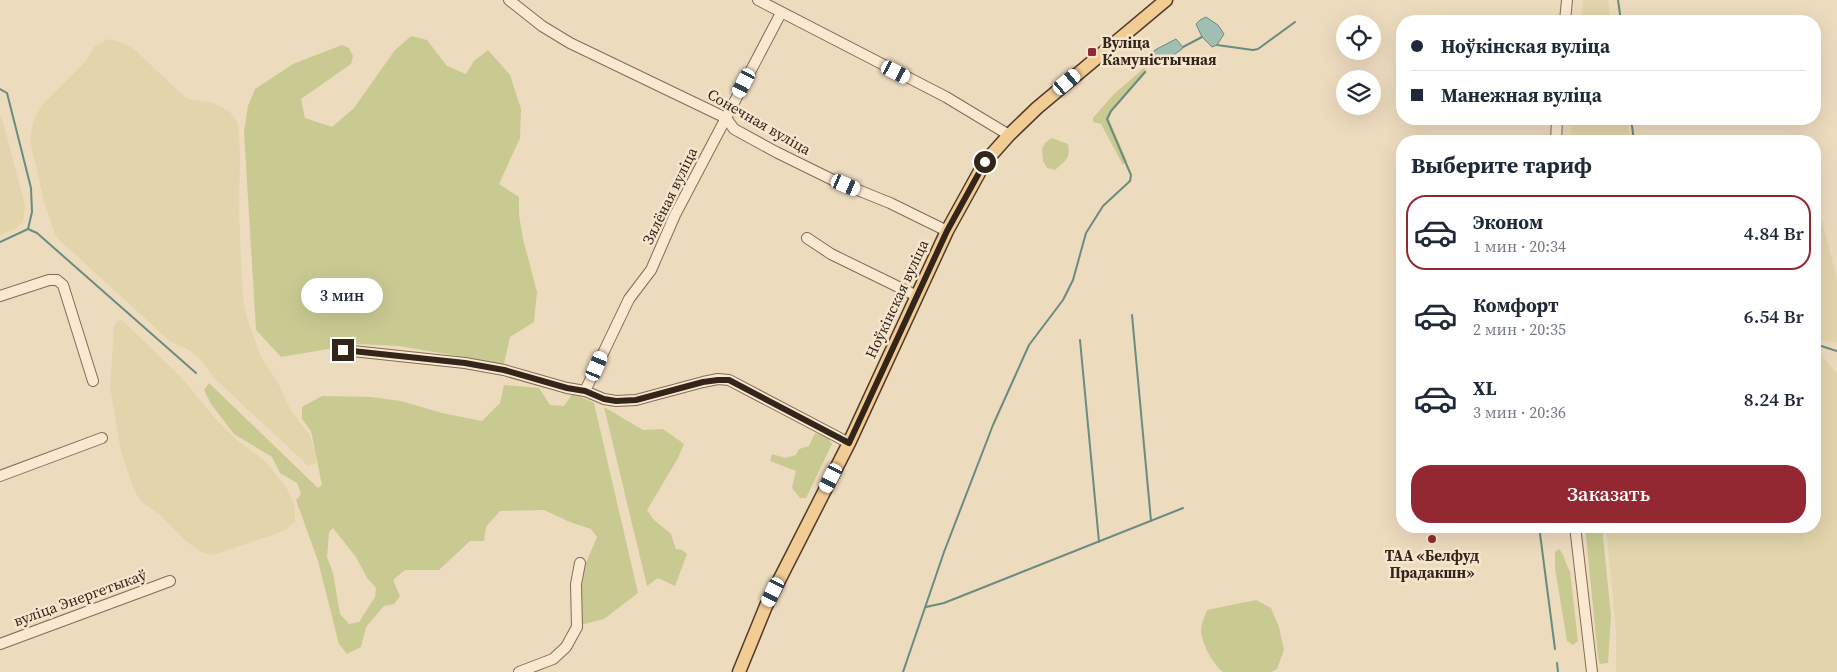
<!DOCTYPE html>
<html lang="ru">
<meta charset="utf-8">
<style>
:root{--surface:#fff;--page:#f2f2f3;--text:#1f2937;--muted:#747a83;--line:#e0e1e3;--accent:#932832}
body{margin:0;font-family:"Source Serif 4",serif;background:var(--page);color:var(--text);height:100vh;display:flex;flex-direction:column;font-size:19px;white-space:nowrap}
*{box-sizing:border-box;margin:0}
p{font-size:16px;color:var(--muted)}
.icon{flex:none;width:28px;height:28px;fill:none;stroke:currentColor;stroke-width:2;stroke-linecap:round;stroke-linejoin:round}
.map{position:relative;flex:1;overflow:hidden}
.panel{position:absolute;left:1396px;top:135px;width:425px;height:398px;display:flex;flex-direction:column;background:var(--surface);border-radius:20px;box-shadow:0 5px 20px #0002}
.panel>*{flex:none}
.guide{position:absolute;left:1396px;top:15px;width:425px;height:110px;border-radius:20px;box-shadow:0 5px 20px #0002;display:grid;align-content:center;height:110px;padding:0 15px;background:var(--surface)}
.buttons{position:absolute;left:1336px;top:15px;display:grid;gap:10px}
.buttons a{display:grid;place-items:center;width:45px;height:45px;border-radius:50%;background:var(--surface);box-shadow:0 5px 20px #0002;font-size:25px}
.end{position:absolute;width:22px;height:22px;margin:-11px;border:6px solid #34251b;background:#fff;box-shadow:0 0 0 2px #fff}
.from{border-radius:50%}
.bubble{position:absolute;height:35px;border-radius:18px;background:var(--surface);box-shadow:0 5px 20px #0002;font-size:16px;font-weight:600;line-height:35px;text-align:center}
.car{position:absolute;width:15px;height:30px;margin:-15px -8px;border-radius:6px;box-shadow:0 0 4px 1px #0007;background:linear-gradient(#fff 24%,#345 0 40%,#fff 0 76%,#345 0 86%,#fff 0)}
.guide b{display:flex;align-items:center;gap:18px;height:48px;font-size:19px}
.guide b+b{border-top:1px solid var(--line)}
.guide i{width:12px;height:12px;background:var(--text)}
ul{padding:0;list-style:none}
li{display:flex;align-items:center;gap:15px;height:75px;margin:0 10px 8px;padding:0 5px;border:2px solid transparent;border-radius:20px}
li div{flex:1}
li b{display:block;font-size:19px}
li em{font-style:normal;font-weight:600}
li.selected{border-color:var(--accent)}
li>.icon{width:45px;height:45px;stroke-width:1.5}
h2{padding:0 15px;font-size:22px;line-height:60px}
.primary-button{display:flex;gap:10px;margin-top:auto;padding:10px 15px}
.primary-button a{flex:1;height:58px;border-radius:20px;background:var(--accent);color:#fff;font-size:20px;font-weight:600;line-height:58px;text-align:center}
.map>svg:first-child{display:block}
</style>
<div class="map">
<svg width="1837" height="672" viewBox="0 0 1837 672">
<rect width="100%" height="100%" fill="#eddbbe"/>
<g fill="#e2d5ab">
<path d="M1583,0h25l3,21h-30z"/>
<path d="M108,39l13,3 13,7 53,50 27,4 16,9 8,11 2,31 -1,58 4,88 4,18 14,39 18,28 11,24 19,25 7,18v11l-8,3 -7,-7 -88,-82 -7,-11 -10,-11 -9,-6 -16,-7 -115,-105 -12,-35 -14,-62 3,-18 9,-17 43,-43 10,-16z"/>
<path d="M0,115l2,3 23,88 -2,16 -8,7 -15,6z"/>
<path d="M1572,119h55l3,22h-60z"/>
<path d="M1815,195l22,83v64l-3,1 -19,-4z"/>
<path d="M122,320l58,56 36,43 22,22 27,20 21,26 9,20v15l-11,9 -71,24 -12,-3 -14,-10 -27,-27 -17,-12 -8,-11 -14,-40 -11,-65 4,-60 3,-6z"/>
<path d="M1815,352l8,6 14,14v300h-221v-41l-10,-105h209z"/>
</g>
<g fill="#c9ca92" fill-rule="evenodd">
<path d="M411,36l16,4 20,26 19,8 8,-13 14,-11 22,25 11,34 -1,29 -21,46 20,13v18l4,24 14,53 -3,30 -24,15 -7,31 -39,-11 -65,-11 -41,-2 -77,13 -25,-27 -12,-198 4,-26 7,-17 38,-25 49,-19 7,3 4,8 -2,8 -50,35 4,19 27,9 22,-19 41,-58z"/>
<path d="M1144,68l3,4 -35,39 -3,8 18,42 -4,4 -22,-41 -8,-2v-4l20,-23z"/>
<path d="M1052,138l16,6c3,15 -3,17 -13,26l-8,-2 -4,-7 -1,-12 3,-6z"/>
<path d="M209,383l109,105 4,-3 -11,-54 -9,-12v-12l20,-11 49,1 30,4 41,12 40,8 18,-18 4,-18 35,3 11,17 14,1 9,-13 21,10 44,190 -34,26 -24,6 2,-53 15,-35 -6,-8 -21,-7 -26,-12 -44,1 -14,16 -2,14h-14l-31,29h-34l-12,10 7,16 -6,8 -10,2 -18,21 -5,20 -14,7 -8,-10 -21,-83 -22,-61 5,-6 -4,-11 -17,-10 -8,-16 -38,-23 -23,-30 -7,-14zM333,528l23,29 11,21 9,10 -1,9 -16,25 -10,2 -9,-10 -7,-41 -6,-16 2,-25z"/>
<path d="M604,407l39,23 20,-1 21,15 -6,14 -31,52 6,9 18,15 5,15 6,1 5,4 -12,32 -17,-8 -11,8z"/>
<path d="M815,433l12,3 5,8 -26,54h-6l-8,-10 4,-17 -26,-10 2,-7 13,4 11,-3 3,-6 10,-3z"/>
<path d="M1585,526h17l9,90 -3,47 -8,1 -2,-7z"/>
<path d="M1559,549c6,6 6,15 11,22l8,70 -5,4 -6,-4 -12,-73v-16z"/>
<path d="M1256,600l15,8 8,19 5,23 -7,19 -6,3h-48c-11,-9 -21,-28 -22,-42 0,-6 4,-14 6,-20z"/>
</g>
<g fill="#a1beb3" stroke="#698c80">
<path d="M1206,17l12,8 6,9 -7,11 -5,2 -10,-10 -6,-13 4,-4z"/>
<path d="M1176,39l7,8 -1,2 -17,12 -4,1 -8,-9 2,-3z"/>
</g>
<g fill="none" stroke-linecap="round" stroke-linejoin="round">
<g stroke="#698c80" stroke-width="2">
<path d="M1618,0l3,21"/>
<path d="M1217,45l36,5 5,-1 37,-27"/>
<path d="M1183,47l19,-10"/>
<path d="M1154,63l3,-3"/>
<path d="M0,89l7,4 24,95 1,24 -4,17 -28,13"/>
<path d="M1631,119l3,22"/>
<path d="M28,229l9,4 159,140"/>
<path d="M1132,315l19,206"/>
<path d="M1080,340l19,202"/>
<path d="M1815,344l22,7"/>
<path d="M1539,526l16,123"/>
<path d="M926,607l18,-4 239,-95"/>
<path d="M1557,663l1,9"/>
<path d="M903,672l41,-120 49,-127 36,-80 34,-45 10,-20 13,-47 17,-27 27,-25 1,-6 -24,-56 4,-8 34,-39"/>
</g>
<defs>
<g id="minor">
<path d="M509,0l33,26 28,17 156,75 8,11 42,23 57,28 57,23 57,28"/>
<path d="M758,0l188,97 63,38"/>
<path d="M1565,21l2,-21"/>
<path d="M1556,141l1,-22"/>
<path d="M807,238l24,16 86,42"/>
<path d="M0,296l49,-16h8l6,5 30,96"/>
<path d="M343,350l122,13 39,7 63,18 18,3 19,8 12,2 20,-1 67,-18 15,-3 11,1 120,63"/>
<path d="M585,391l44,-92 22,-29 24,-55 106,-202"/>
<path d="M0,476l102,-38"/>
<path d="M1575,526l17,146"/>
<path d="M0,644l170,-63"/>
<path d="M519,672l34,-13 13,-12 11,-20 -1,-43 4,-21"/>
</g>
<path id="major" d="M739,672l27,-66 83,-163 98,-212 38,-69 24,-27 28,-27 129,-108"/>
</defs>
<use href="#minor" stroke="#856b57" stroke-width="12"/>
<use href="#major" stroke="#523a2b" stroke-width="15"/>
<use href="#minor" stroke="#f8e9d0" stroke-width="10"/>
<use href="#major" stroke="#f1cc94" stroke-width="12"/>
</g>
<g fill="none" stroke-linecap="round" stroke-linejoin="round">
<path stroke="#34251b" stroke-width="6" d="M343,350l122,13 39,7 63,18 18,3 19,8 12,2 20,-1 67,-18 15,-2h11l120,63 98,-212 38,-69"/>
</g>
<g fill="#932832" stroke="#f5e6cd" stroke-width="2">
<rect x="1087" y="47" width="10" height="10" rx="2.5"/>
<circle cx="1432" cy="539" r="5"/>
</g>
<g text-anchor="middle" stroke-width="5" stroke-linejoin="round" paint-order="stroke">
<g font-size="15" font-weight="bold" fill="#34251b" stroke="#f5e6cd" text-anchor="start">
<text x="1102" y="48">Вуліца<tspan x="1102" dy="17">Камуністычная</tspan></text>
<text x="1432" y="561" text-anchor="middle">ТАА «Белфуд<tspan x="1432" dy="17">Прадакшн»</tspan></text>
</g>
<g font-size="15" fill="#34251b" stroke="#f5e6cd">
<text transform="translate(759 122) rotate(30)" y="5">Сонечная вуліца</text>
<text transform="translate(670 196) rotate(-64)" y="5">Зялёная вуліца</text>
<text transform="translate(897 299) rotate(-65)" y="5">Ноўкінская вуліца</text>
<text transform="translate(80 598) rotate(-20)" y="5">вуліца Энергетыкаў</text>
</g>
</g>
</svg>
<div class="buttons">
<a><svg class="icon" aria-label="locate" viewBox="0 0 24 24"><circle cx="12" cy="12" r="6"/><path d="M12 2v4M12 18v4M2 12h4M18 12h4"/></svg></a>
<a><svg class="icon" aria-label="layers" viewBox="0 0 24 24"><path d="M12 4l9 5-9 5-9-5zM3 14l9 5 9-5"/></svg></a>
</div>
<i class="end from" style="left:985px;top:162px"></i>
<i class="end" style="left:343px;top:350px"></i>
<div class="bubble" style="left:301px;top:278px;width:82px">3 мин</div>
<i class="car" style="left:896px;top:72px;rotate:117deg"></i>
<i class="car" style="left:1067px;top:82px;rotate:50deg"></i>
<i class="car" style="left:744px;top:83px;rotate:208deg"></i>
<i class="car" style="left:846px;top:185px;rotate:113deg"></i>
<i class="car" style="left:597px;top:366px;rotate:23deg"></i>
<i class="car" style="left:831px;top:478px;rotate:207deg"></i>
<i class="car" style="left:773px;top:592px;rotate:206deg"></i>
<div class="guide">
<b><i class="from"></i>Ноўкінская вуліца</b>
<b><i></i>Манежная вуліца</b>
</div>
<section class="panel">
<h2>Выберите тариф</h2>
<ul>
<li class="selected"><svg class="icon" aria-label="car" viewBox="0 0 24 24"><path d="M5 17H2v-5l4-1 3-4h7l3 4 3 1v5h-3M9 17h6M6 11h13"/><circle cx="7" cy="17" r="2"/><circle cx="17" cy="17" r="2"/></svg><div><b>Эконом</b><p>1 мин · 20:34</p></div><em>4.84 Br</em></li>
<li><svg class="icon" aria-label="car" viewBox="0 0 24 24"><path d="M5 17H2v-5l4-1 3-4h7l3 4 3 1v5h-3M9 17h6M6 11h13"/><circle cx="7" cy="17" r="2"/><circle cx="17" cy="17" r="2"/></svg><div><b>Комфорт</b><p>2 мин · 20:35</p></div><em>6.54 Br</em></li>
<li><svg class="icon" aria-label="car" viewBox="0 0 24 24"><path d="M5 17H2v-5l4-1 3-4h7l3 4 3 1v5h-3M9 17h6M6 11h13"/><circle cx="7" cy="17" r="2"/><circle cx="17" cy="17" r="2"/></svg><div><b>XL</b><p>3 мин · 20:36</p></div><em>8.24 Br</em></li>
</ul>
<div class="primary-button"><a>Заказать</a></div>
</section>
</div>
